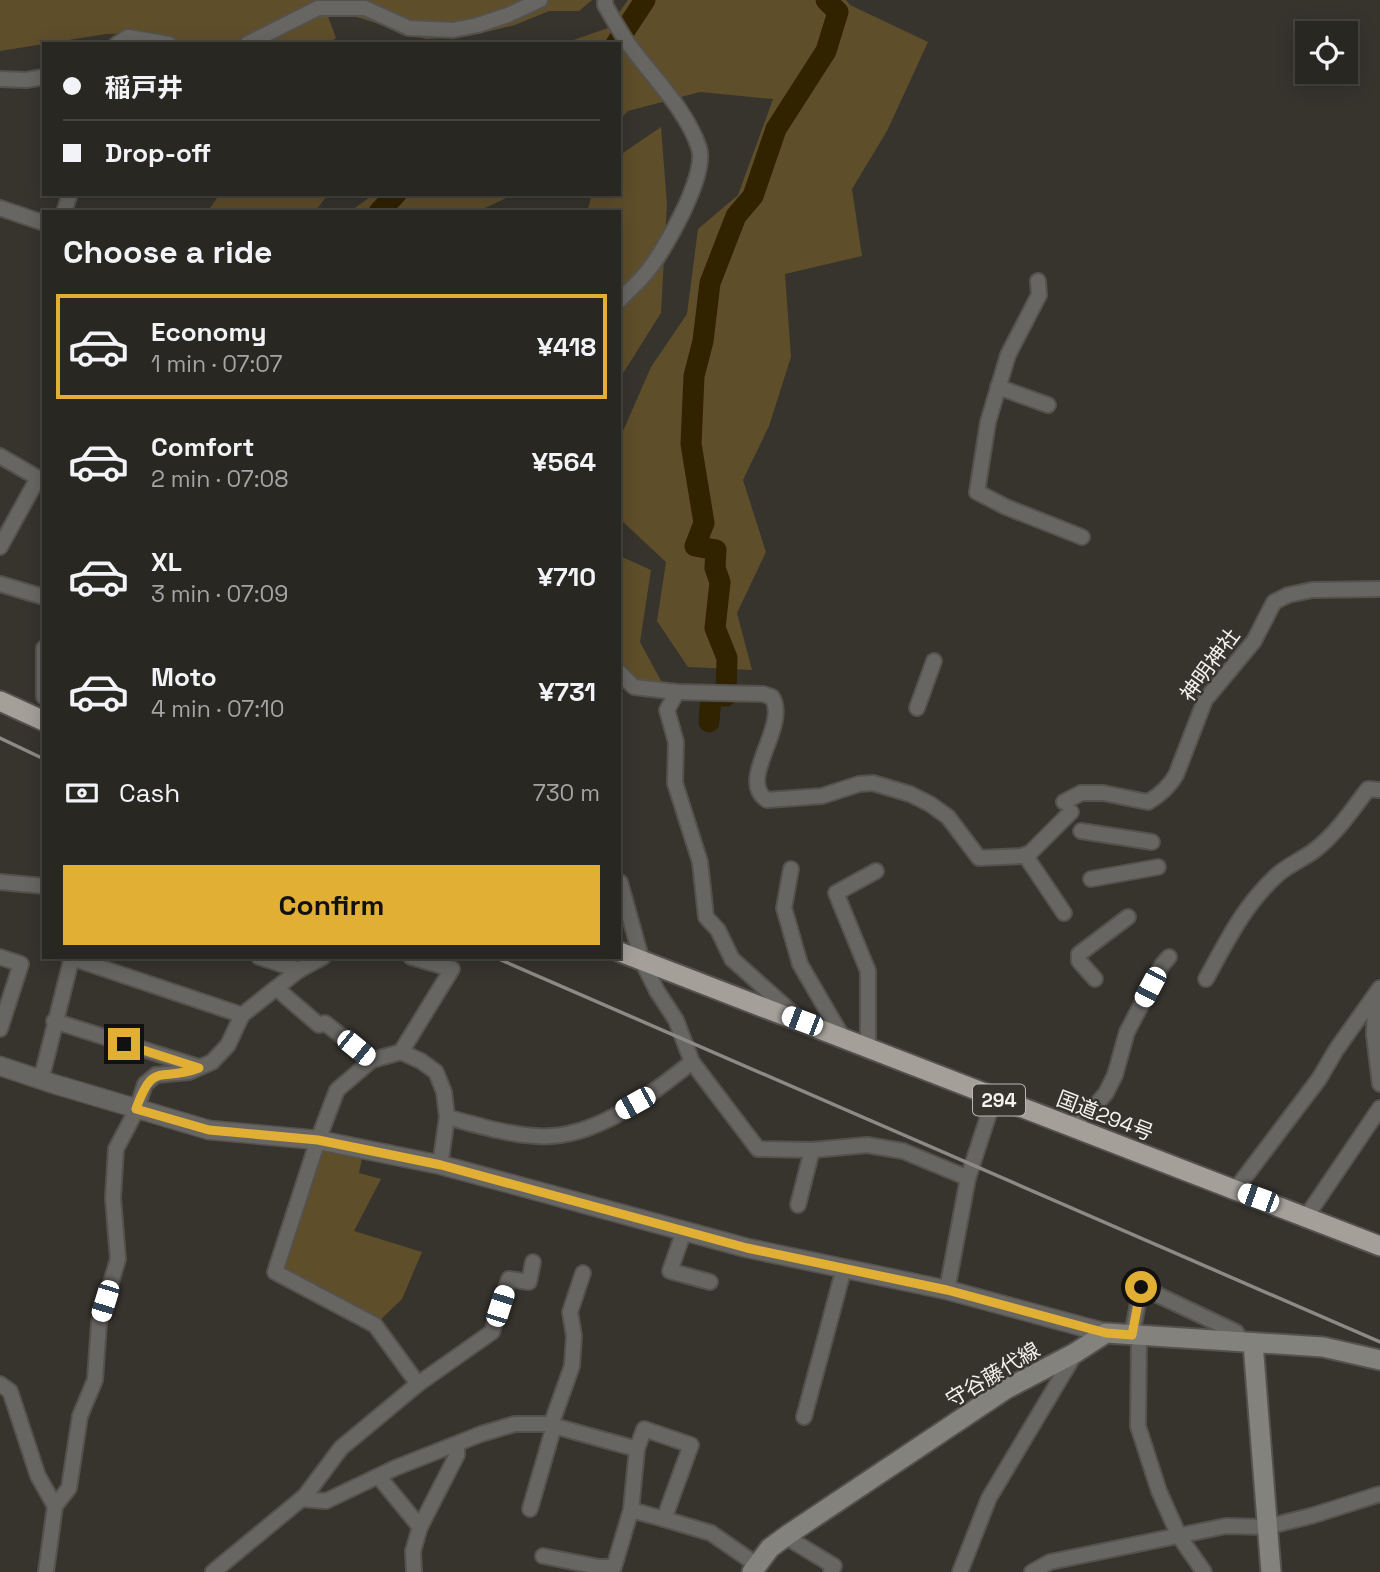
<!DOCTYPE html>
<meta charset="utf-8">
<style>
:root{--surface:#292722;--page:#35332f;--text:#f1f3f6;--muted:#a5a5a5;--line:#454440;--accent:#e1af34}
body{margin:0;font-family:"Space Grotesk","Noto Sans JP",sans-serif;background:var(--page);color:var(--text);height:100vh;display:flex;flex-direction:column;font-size:26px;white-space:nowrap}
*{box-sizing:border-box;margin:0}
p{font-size:23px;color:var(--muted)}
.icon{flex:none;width:38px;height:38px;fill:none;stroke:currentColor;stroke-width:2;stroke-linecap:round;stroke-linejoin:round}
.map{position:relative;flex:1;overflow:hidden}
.side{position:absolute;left:42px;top:210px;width:579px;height:749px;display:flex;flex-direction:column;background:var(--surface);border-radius:0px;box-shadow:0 4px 18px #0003,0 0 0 2px var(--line)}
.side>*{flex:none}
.top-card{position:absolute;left:42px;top:42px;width:579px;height:154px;border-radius:0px;box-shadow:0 4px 18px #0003,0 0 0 2px var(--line);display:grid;align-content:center;height:154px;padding:0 21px;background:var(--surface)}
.tools{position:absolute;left:1295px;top:21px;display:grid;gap:14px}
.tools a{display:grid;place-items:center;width:63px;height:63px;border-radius:0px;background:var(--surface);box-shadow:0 4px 18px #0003,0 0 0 2px var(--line);font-size:35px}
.end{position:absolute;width:32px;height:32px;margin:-16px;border:9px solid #e1af34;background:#111;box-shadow:0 0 0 4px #111}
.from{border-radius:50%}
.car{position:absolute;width:21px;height:42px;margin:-21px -10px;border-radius:9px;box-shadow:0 0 5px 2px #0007;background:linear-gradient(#fff 24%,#345 0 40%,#fff 0 76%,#345 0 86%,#fff 0)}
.top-card b{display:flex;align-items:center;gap:24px;height:66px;font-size:26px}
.top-card b+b{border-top:2px solid var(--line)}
.top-card i{width:18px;height:18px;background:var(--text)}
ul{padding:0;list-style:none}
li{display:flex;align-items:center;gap:21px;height:105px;margin:0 14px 10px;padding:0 7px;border:4px solid transparent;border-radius:0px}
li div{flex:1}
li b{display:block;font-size:26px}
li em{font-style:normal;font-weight:600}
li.active{border-color:var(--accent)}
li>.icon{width:63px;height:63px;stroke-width:1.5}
h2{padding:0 21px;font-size:32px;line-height:84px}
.pay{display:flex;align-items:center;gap:18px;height:77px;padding:0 21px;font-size:26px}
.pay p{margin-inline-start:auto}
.button{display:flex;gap:14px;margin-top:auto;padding:14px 21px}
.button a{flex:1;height:80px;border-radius:0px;background:var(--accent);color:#111;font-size:28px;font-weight:600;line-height:80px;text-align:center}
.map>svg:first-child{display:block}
</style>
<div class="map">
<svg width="1380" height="1572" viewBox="0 0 1380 1572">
<rect width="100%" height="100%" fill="#37342e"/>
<g fill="#5e4e2a">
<path d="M0,0h592l-13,11h-30l-34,14 -46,11 -43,3 -66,-21 -34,-7 10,27 -9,6h-165l-13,-11 -43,1 -106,17z"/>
<path d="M628,0h218l4,5 78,37 -41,89 -35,58 10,67 -77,18 6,83 -22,69 -26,54 23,72 -29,61 15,57 -64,-3 -31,-46 9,-59 -46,-43v-81l31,-71 36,-53 11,-85 40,-34 35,-96 -73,-7 -72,19 -8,8v-75h-58l46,-16z"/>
<path d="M661,127l6,77 -6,109 -41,65v-166h-33l5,-18h28v-39z"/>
<path d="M220,194h108l-13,18h-108z"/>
<path d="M371,194h144l-30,14 -3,4h-133l21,-15z"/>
<path d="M620,556l31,14 -11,72 33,61 -53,-35z"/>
<path d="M318,1140l46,9 -5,24 22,6 -27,52 68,21 -20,47 -27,26 -100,-53z"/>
</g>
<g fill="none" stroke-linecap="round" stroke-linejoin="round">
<g stroke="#312300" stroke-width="21">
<path d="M616,44l29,-44"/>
<path d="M379,212l17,-18"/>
<path d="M709,722l2,-27 15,1 1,-38 -12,-30 5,-46 -5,-14 1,-18 -21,-4 9,-23 -13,-79 3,-68 9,-35 7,-58 26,-67 17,-20 23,-67 50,-78 12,-39 -12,-12"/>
</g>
<defs>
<g id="minor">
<path d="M605,0v5c7,12 14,25 22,37 23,32 60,68 72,106 9,26 -35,104 -53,125 -8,10 -18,18 -26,27"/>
<path d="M117,44l11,-7 41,7"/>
<path d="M247,44l71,-36h47l44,20 44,2 25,-5 30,-10 32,-15"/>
<path d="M0,79l26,1 18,-3"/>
<path d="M0,208l44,15"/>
<path d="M64,212l6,-18"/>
<path d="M1038,281l1,14 -31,60 -20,67 -11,70 29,15 76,30"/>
<path d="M998,387l50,18"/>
<path d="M0,456l38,22 -38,69"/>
<path d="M0,584l44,13"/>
<path d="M44,648v49"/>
<path d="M620,673l14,14 43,5 86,2 9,3c18,29 -36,83 -5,103l55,-4 37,-12 14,-1 37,11 20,10 18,13 31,41 43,-2 8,-3 41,-41"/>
<path d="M677,692l-10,18 9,32 -1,41 25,79 6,55 12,13 14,29 66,59"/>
<path d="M917,708l17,-47"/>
<path d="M1064,802l17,-9h22l45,9c12,-7 21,-15 28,-27l29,-75 49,-59 20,-39 14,-7 24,-5 68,-1"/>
<path d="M1081,831l71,11"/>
<path d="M1025,855l39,58"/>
<path d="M791,869l-7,39 16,56 43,74"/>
<path d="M1091,879l67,-12"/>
<path d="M0,882l44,4"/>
<path d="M620,882l22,79 15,30 19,29 16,42 66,87 54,1 55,-5 36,6 65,27"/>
<path d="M0,957l21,7 -21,65"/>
<path d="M259,957l40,13"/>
<path d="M72,958l170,57"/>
<path d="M1095,979l-16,-18v-7l49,-37"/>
<path d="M1206,979c21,-38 37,-72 69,-102 12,-12 27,-17 40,-27 21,-16 37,-40 53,-61l12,1"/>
<path d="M276,988l43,37 6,-2 47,37"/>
<path d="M1375,997l-1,38 6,49"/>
<path d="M54,1021l145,46"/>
<path d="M868,1047v-76l-32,-78 40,-22"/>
<path d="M401,1052l51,-83 -41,-12"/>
<path d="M41,1080l31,-123"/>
<path d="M447,1117c29,8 75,22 105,19 52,-4 101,-43 140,-74"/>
<path d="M1068,1126l26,-19 12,-14 9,-18 12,-43 35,-67 7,-8"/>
<path d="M1235,1190l84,-111 17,-29 44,-62"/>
<path d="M798,1205l14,-55"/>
<path d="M1306,1217l74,-109"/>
<path d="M684,1231l-14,40 40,11"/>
<path d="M947,1290l21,-112 26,-80"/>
<path d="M1132,1335l9,-48 95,45 6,10"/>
<path d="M1139,1336l-1,90 21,65 20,45 25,36"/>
<path d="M0,1384l10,7 28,85 17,30"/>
<path d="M418,1384l74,-52 17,-53 20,3 4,-20"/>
<path d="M804,1417l40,-149"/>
<path d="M551,1425l21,-59 2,-30 -4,-24 13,-39"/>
<path d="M379,1477l41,50 37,-72v-11"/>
<path d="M301,1499l25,2 69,-33 86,-34 34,-10h32l90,25 7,-20 47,16 -27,74 47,14 46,32"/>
<path d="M530,1509l24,-83"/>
<path d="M631,1510l6,-61"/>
<path d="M786,1537l48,29 -3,6"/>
<path d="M543,1556l56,11"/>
<path d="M46,1572l9,-66 14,-18 11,-72 15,-36 4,-57 19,-64 -5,-61 3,-49 21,-40 8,-25 11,-9 33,-3 23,-10 16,-17 14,-30 57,-45 24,-13"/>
<path d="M213,1572l92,-76 36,-48 77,-64 -43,-59 -100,-53 43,-132 19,-50 35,-30 29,-8 20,9 15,11 8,20 3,25 -6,42"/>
<path d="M414,1572l-1,-21 7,-24"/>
<path d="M598,1572l1,-5h15l17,-57 33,9"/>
<path d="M960,1572l29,-74 86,-144"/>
<path d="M1032,1572l18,-10 176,-36 40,1 45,-11 69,-22"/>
</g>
<path id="tertiary" d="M0,1066l54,18 155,46 109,10 123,25 306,83 200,42 159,43"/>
<g id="secondary">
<path d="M1253,1343l18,229"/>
<path d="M752,1572l18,-24 19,-14 217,-145 69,-36 31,-20 217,14 57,13"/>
</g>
<g id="trunk">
<path d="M0,701l44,20"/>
<path d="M620,952l760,294"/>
</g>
</defs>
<use href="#minor" stroke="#55524d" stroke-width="18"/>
<use href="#tertiary" stroke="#55524d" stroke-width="21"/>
<use href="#secondary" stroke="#55524d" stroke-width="23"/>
<use href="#trunk" stroke="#55524d" stroke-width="23"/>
<use href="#minor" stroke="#686663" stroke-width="14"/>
<use href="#tertiary" stroke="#686663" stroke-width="18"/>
<use href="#secondary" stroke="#84827d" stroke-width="19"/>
<use href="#trunk" stroke="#a4a099" stroke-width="19"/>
<g stroke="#8d8a85" stroke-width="3.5">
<path d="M0,738l44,21"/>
<path d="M494,957l886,385"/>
</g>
</g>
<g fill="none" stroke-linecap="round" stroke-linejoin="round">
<path stroke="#e1af34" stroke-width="9" d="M124,1044l75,24c-39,15 -45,-9 -63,41l73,21 109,10 123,25 306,83 200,42 159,43 26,2 9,-48"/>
</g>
<g text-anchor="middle" stroke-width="5" stroke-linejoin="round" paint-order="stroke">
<rect fill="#37342e" stroke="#bbb8b4" stroke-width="2" x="973" y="1084.5" width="52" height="31" rx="5"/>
<g font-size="19" font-weight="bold" fill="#f3f1ed">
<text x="999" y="1107">294</text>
</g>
<g font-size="21" fill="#f3f1ed" stroke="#37342e">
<text transform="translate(1210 665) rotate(-54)" y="7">神明神社</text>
<text transform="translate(1105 1116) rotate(21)" y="7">国道294号</text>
<text transform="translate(993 1375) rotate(-31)" y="7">守谷藤代線</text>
</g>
</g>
</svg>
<div class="tools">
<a><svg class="icon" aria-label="locate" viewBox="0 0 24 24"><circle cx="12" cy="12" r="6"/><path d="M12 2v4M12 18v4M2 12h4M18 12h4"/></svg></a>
</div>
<i class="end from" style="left:1141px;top:1287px"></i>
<i class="end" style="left:124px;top:1044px"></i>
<i class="car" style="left:1150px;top:987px;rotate:208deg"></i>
<i class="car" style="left:802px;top:1021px;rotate:291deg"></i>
<i class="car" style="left:356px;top:1048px;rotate:129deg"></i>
<i class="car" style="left:635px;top:1103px;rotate:241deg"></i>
<i class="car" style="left:1258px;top:1198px;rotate:290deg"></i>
<i class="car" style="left:105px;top:1301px;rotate:197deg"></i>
<i class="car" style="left:500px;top:1306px;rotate:18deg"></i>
<div class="top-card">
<b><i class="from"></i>稲戸井</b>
<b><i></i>Drop-off</b>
</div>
<section class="side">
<h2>Choose a ride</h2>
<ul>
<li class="active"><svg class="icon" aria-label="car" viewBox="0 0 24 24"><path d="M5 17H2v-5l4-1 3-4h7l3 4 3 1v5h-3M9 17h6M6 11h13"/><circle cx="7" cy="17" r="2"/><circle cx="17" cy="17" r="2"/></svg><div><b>Economy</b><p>1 min · 07:07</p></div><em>¥418</em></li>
<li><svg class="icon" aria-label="car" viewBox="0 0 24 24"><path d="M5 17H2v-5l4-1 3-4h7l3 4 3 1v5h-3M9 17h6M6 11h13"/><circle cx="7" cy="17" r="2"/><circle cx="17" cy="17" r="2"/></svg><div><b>Comfort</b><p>2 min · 07:08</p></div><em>¥564</em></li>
<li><svg class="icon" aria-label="car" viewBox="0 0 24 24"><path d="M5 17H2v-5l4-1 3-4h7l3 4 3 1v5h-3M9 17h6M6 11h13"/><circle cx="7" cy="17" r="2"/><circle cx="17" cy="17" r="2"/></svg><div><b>XL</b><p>3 min · 07:09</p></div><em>¥710</em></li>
<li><svg class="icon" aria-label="car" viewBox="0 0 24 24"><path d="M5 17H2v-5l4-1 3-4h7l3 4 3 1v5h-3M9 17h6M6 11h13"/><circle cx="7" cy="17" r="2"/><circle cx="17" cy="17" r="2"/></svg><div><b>Moto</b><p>4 min · 07:10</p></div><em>¥731</em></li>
</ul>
<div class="pay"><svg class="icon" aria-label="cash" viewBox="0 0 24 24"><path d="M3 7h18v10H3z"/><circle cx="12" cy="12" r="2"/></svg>Cash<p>730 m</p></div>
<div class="button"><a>Confirm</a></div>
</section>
</div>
